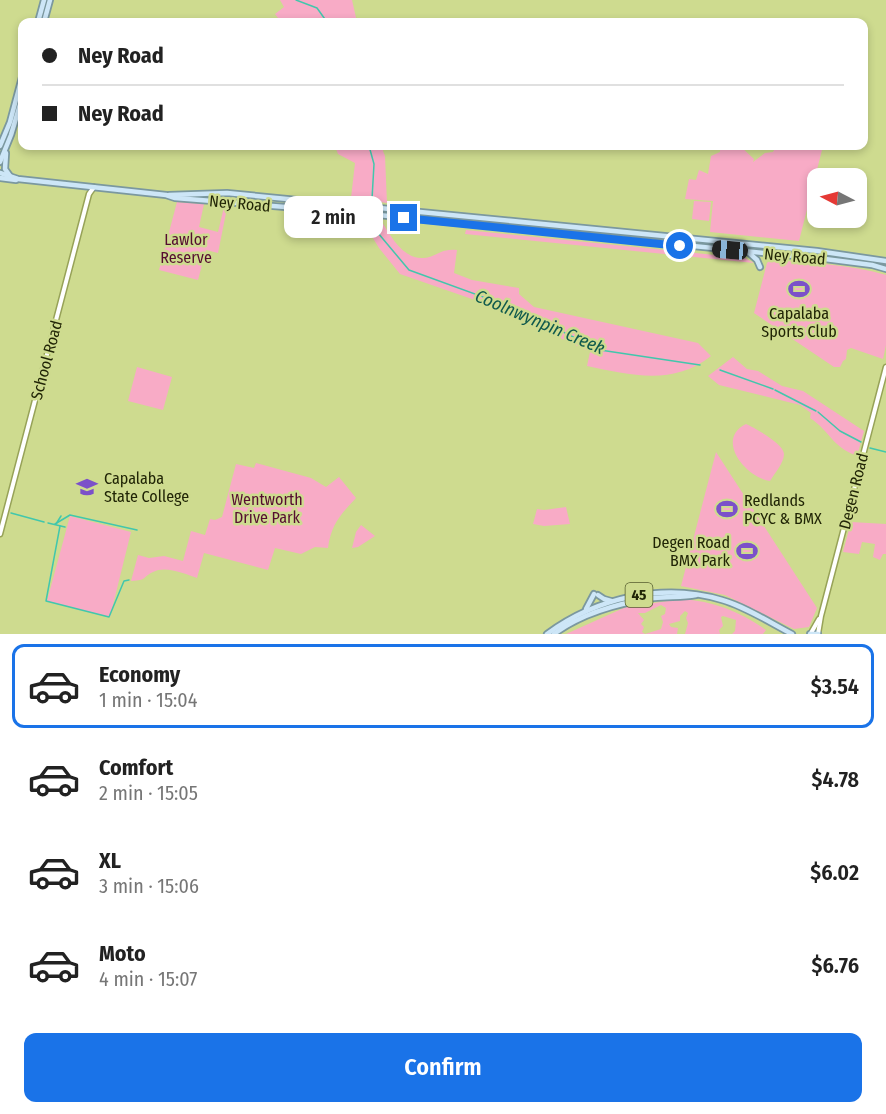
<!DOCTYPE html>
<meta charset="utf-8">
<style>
:root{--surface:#fff;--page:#f2f2f2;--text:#222;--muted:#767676;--line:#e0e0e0;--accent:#1a73e8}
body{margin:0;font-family:"Fira Sans Condensed",sans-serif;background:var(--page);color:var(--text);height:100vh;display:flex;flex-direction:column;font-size:22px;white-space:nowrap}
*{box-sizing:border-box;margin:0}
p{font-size:20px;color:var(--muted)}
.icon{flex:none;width:33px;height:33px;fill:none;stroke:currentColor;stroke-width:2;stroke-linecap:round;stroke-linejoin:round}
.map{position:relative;height:634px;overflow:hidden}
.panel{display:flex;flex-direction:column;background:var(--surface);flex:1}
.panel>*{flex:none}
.guide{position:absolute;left:18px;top:18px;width:850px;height:132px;border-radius:12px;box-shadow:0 3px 9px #0003;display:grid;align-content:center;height:132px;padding:0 24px;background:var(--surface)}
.needle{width:39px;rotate:276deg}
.tools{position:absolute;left:807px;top:168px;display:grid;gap:12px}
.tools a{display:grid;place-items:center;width:60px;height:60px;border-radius:12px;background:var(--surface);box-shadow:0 3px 9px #0003;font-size:30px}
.end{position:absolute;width:27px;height:27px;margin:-14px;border:8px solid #1a73e8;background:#fff;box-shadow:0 0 0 3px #fff}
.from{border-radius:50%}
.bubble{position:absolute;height:42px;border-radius:12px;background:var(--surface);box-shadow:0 3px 9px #0003;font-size:20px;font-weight:600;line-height:42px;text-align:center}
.car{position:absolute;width:18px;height:36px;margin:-18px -9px;border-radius:8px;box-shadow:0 0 4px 2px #0007;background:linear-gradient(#222 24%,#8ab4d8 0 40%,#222 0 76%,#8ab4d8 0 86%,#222 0)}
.guide b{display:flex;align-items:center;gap:21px;height:57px;font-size:22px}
.guide b+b{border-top:2px solid var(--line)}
.guide i{width:15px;height:15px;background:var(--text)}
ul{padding:10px 0 0;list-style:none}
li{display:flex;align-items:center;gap:18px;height:84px;margin:0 12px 9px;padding:0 12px;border:3px solid transparent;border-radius:12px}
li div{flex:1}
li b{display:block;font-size:22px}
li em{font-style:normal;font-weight:600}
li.on{border-color:var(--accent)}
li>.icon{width:54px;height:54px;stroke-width:1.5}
.cta{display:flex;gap:12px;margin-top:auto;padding:12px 24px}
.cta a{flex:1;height:69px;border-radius:12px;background:var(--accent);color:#fff;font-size:24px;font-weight:600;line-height:69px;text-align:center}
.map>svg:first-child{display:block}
</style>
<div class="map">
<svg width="886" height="634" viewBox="0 0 886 634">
<rect width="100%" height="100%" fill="#cedb8f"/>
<g fill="#f8abc6" fill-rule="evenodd">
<path d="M280,0h72l5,22h-76l-6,-8 9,-7z"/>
<path d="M335,146h49l-1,5 2,5 2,47 -36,-5 4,-35 -17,-9z"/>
<path d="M720,146h20l14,13 -1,3 12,-9 8,-1 3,-6h47l-24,95 -89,-9 3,-31 -28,-2 4,-20 7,1 3,-10 9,4 3,-18 9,-4z"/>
<path d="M694,201l17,1 -2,19 -17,-2z"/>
<path d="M177,202l27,2 -5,23 19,5 6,-25 3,1 -9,45 -12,-3 -8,30 -39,-10z"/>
<path d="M368,221l14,1c9,15 22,38 42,36 13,-1 16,-10 33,-8l-3,23 18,7 47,8v6l15,13 164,36 13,13c-37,30 -81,19 -124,10l3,-14 -95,-45 -95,-33 -21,-26 -14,-23z"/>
<path d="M466,230l279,28 9,5 -289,-29z"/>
<path d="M770,260c39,3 79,4 116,15v70l-3,14 -32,-11 -4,2 -1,9 -3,2 -3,6h-6l-80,-54 13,-50z"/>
<path d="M733,357l14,12 11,2 24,15 21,5 61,40 -7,25c-26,-10 -26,-24 -47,-38l1,-5 -11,-8 -81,-20 -11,-9z"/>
<path d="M137,367l35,10 -9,33 -35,-9z"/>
<path d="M746,424c9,4 38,20 38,30 0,9 -10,20 -14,27 -25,-4 -55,-42 -24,-57z"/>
<path d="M716,452l101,156 -8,19 -15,2 -69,-34 -44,-9z"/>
<path d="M256,463l55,15 15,9 13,-10 17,21c-16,17 -25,27 -28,50l-13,-1 -14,7 -26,-6 -7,22 -64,-17 -7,25c-11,-4 -32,-13 -44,-6 -12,6 -5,8 -22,9l7,-26 11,3 15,-2 19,5 8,-30 14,4 5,-16 5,1 7,-3 14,-53 18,4z"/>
<path d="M566,507l4,17 -26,2 -11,-2 4,-15 7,1z"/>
<path d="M70,516l61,16 -21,85 -63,-16z"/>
<path d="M851,522l35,2v30h-3l-3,6 -7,-3 2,-13 -13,-2 -3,12 -16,-2z"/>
<path d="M361,525l14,11 -17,11 -6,1 4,-16z"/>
<path d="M682,599c31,2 59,13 84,31l-3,4h-31l3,-3 1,-11 -13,-4 -2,1 2,9 -4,4 1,4h-35l3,-11 -2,-5 2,-5 -3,-2 -5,5v5l-11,3 2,3 7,1 -1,6h-111l60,-27zM661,605l5,3 -1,6 -4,2 2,6 -2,7 -16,5 -3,-2 2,-5 -3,-3 3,-4 -6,-7h7z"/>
</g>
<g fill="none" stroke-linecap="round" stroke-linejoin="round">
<g stroke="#41c7ac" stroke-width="1.5">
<path d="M296,0l21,8 10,14"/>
<path d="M369,146l5,18 -2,35"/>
<path d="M372,220l6,13 31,37 107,39 84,41 100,15"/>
<path d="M720,370l53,19"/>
<path d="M775,390l41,21"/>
<path d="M818,412l22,19 21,11"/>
<path d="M870,448l16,4"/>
<path d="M11,513l33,9"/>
<path d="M48,523l17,4"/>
<path d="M55,524l15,-9 67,15"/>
<path d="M56,524l5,-8"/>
<path d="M60,526l-14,75 63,16 15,-36 5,-1"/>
</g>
<defs>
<g id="minor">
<path d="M0,534l89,-340 5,-7"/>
<path d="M811,633l8,-14"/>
<path d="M818,634l3,-18 65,-249"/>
</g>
<g id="major">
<path d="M38,22l6,-22"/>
<path d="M44,22l6,-22"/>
<path d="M0,146l10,-24 12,-45"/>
<path d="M6,153l-1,16 5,7"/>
<path d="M0,162l11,-27 11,-37"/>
<path d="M0,173l18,6 148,16 9,3 173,14 477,47 47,6 14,4"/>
<path d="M0,178l16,2"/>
<path d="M169,195l58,-2 590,58 69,10"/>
<path d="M348,212l11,16"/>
<path d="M748,252l9,8 3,7"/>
<path d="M598,595l6,4 7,2"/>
<path d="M586,609l8,-15"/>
<path d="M547,634c49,-36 116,-52 175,-34 24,7 47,22 70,34"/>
<path d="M554,634c28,-21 66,-31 100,-36 14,-2 28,0 42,-3"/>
<path d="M810,634h8"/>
</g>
</defs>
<use href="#minor" stroke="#97a258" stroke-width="7"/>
<use href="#major" stroke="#7b989f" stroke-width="8"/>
<use href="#minor" stroke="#fff" stroke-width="4"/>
<use href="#major" stroke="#cde6f7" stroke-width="4.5"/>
</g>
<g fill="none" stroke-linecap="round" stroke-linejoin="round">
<path stroke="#1a73e8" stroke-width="8" d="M404,218l276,28"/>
</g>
<defs>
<symbol id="stadium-bare" viewBox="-9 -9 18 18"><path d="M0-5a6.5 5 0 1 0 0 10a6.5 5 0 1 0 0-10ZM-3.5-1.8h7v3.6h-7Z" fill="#7b50c9" stroke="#cedb8f" stroke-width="2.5" paint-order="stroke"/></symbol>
<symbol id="school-bare" viewBox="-9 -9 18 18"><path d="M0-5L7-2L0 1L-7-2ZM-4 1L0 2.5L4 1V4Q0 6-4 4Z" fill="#7b50c9" stroke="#cedb8f" stroke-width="2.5" paint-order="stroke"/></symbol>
</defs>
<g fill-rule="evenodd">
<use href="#stadium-bare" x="784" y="274" width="30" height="30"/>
<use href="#school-bare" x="72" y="472" width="30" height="30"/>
<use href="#stadium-bare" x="712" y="494" width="30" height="30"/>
<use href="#stadium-bare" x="732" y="536" width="30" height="30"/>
</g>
<g text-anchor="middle" stroke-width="5" stroke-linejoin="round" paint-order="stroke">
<rect fill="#cedb8f" stroke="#555c2f" stroke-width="1.5" x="625.5" y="583" width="27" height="24" rx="4.5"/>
<g font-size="15" font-weight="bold" fill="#212506">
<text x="639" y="600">45</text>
</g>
<g font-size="16" fill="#212506" stroke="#cedb8f">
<text transform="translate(240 203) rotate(5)" y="6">Ney Road</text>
<text transform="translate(795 256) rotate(5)" y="6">Ney Road</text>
<text transform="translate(46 360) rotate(-75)" y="6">School Road</text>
<text transform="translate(853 491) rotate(-76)" y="6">Degen Road</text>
</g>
<g font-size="16" fill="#550c30" stroke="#cedb8f">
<text x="186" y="245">Lawlor<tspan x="186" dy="18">Reserve</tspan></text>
<text x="267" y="505">Wentworth<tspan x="267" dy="18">Drive Park</tspan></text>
</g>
<g font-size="16" fill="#212506" stroke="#cedb8f" text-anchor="start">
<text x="799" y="319" text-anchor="middle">Capalaba<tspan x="799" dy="18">Sports Club</tspan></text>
<text x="104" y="484">Capalaba<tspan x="104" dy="18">State College</tspan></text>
<text x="744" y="506">Redlands<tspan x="744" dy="18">PCYC &amp; BMX</tspan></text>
<text x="730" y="548" text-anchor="end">Degen Road<tspan x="730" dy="18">BMX Park</tspan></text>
</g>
<g font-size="18" font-style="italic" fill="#105a4c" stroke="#cedb8f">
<text transform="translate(540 322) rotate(23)" y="6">Coolnwynpin Creek</text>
</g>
</g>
</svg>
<div class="tools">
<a><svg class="needle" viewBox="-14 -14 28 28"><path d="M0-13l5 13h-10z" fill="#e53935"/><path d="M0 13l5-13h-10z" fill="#767676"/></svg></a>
</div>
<i class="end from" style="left:680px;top:246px"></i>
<i class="end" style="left:404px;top:218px"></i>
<div class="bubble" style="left:284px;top:196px;width:99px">2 min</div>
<i class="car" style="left:730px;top:250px;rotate:275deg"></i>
<div class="guide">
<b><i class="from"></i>Ney Road</b>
<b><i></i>Ney Road</b>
</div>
</div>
<section class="panel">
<ul>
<li class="on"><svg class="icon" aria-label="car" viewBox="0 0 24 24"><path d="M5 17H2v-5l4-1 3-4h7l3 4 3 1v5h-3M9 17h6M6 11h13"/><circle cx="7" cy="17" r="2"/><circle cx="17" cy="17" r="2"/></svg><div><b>Economy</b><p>1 min · 15:04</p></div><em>$3.54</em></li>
<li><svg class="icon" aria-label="car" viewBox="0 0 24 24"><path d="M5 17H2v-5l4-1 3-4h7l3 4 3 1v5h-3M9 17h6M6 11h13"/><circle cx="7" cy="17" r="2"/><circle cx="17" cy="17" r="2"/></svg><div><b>Comfort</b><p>2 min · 15:05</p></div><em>$4.78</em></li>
<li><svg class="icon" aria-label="car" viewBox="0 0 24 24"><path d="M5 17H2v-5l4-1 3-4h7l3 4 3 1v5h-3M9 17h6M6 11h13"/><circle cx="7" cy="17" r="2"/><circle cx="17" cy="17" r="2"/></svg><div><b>XL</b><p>3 min · 15:06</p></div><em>$6.02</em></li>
<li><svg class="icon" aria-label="car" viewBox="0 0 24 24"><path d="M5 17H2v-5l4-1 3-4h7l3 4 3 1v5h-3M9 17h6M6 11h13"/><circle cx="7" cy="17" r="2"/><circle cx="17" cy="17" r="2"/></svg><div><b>Moto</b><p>4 min · 15:07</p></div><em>$6.76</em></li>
</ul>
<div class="cta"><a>Confirm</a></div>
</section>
